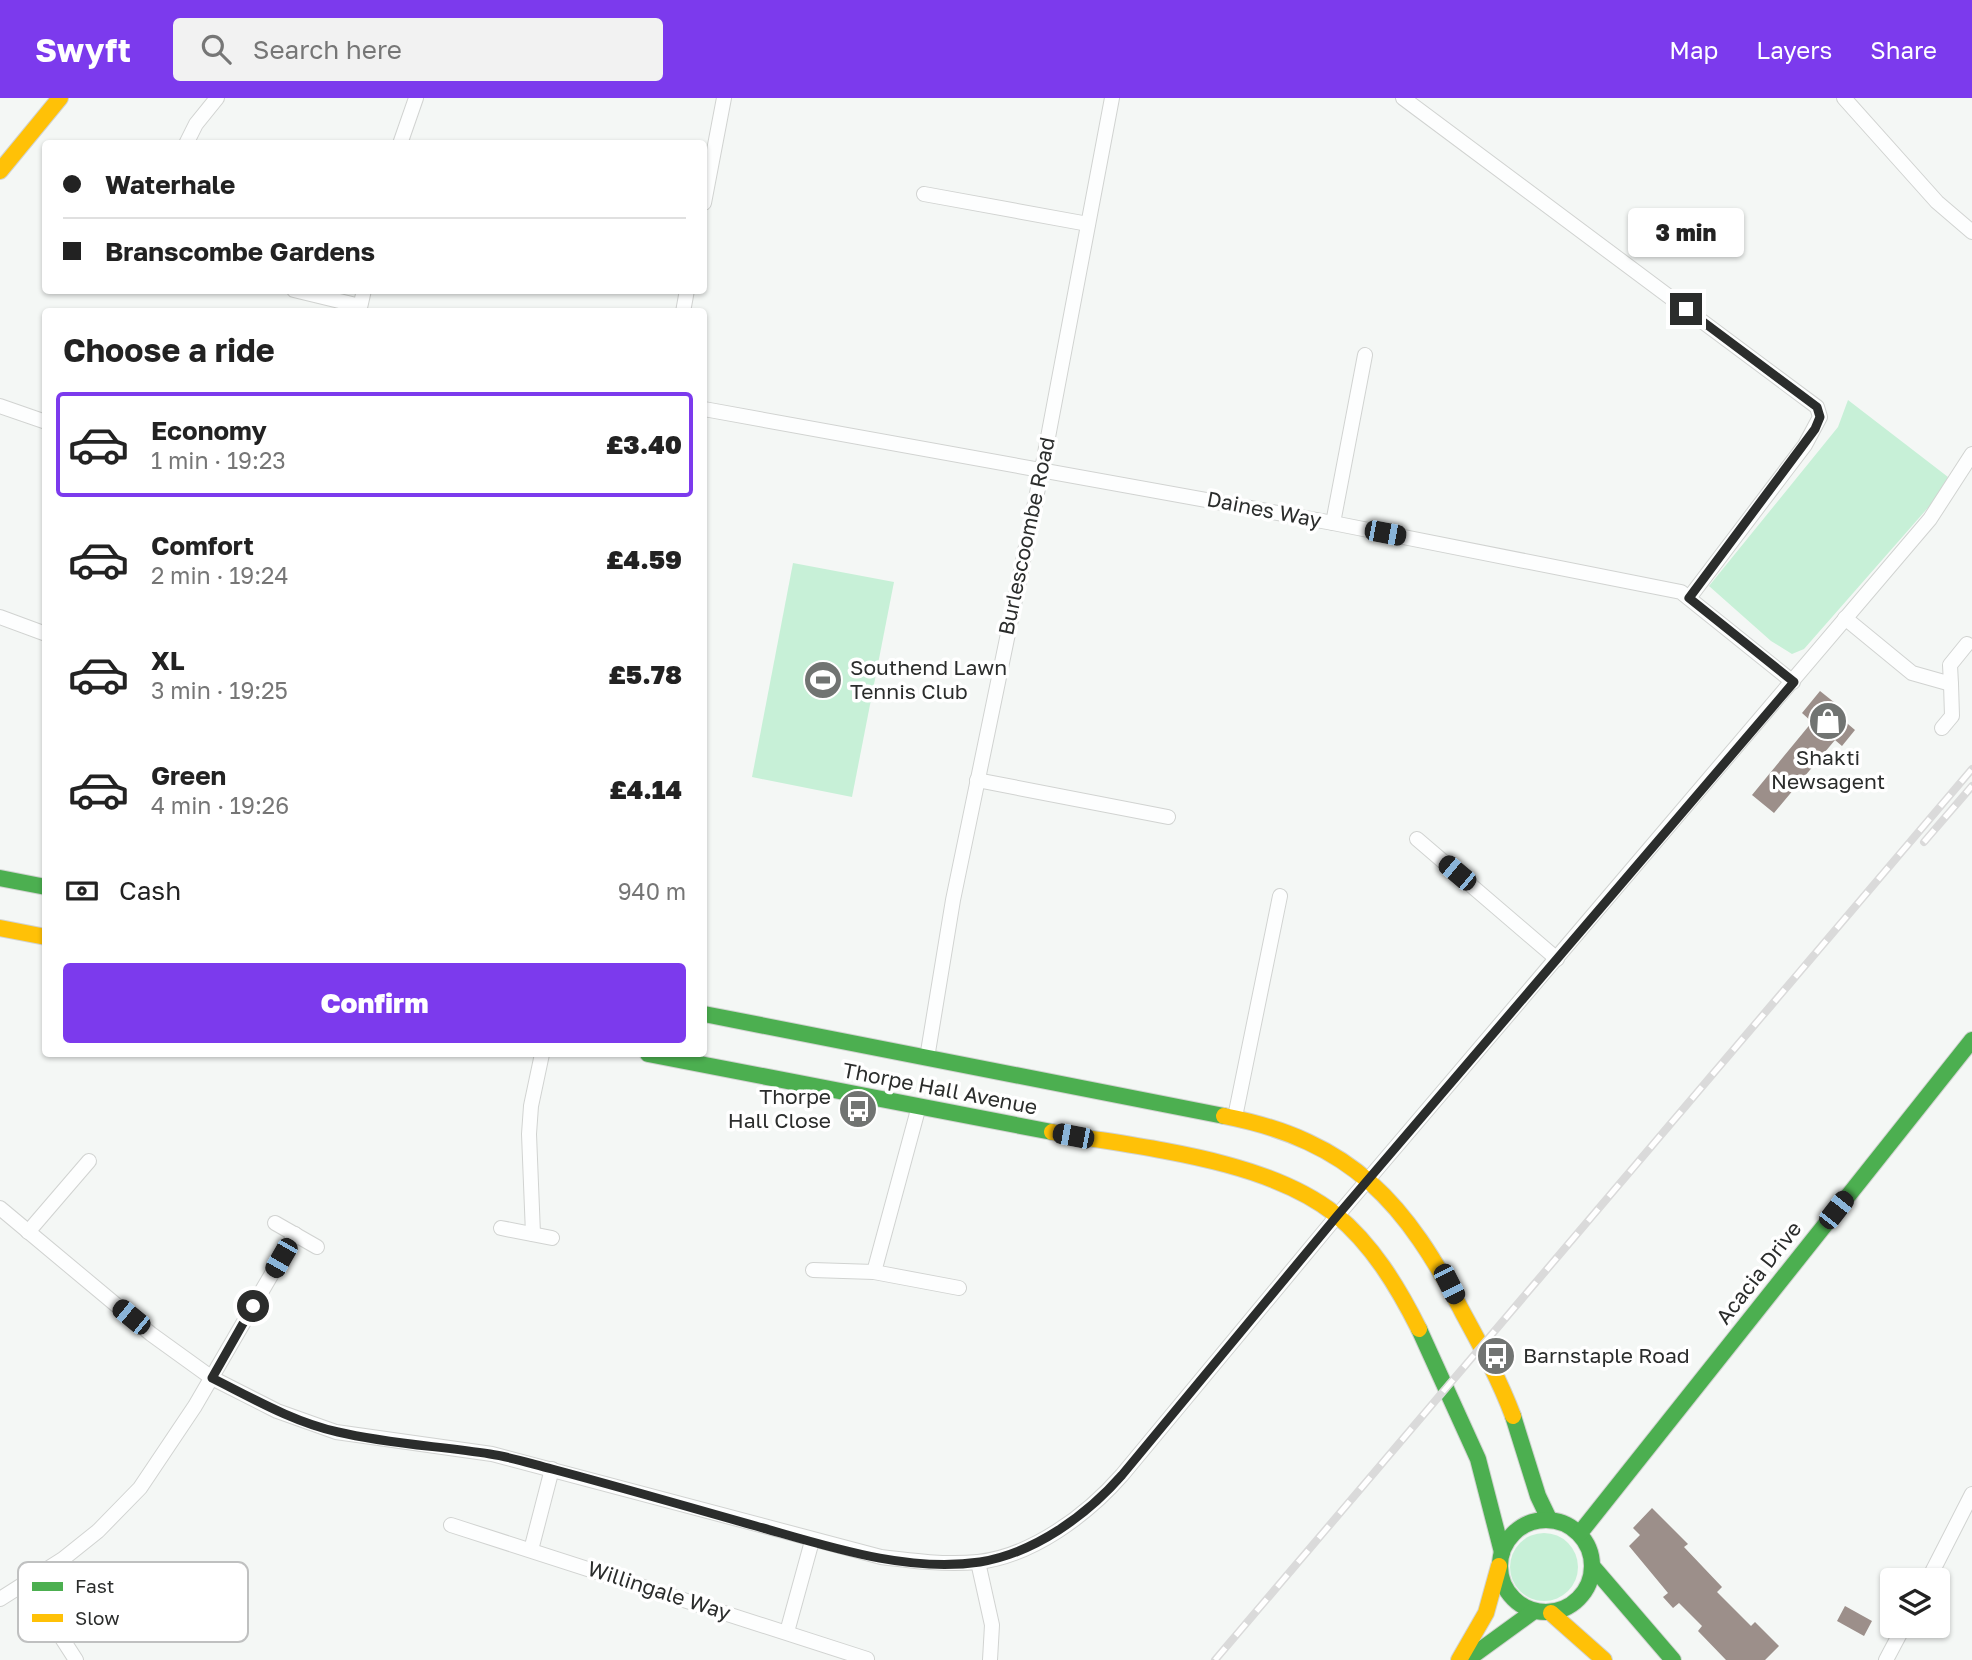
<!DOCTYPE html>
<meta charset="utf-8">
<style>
:root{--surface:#fff;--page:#f2f2f2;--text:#222;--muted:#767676;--line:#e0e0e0;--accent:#7c3aed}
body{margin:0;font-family:"Golos Text",sans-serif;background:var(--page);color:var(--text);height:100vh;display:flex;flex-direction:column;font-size:26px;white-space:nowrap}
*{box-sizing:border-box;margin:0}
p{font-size:23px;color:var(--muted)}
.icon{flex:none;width:38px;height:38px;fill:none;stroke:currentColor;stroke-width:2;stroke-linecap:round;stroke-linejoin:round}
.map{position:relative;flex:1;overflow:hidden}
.sheet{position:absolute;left:42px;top:210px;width:665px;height:749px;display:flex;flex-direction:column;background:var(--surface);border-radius:7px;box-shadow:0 2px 5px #0004}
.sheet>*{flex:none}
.top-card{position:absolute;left:42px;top:42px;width:665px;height:154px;border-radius:7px;box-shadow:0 2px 5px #0004;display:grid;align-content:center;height:154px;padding:0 21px;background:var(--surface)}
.buttons{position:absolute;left:1880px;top:1470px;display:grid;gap:14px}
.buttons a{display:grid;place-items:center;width:70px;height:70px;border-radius:7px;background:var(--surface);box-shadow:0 2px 5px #0004;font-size:35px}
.end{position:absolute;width:32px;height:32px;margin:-16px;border:9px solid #2b2d2c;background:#fff;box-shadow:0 0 0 4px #fff}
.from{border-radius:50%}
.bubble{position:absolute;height:49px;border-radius:7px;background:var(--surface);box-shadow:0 2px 5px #0004;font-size:23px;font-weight:800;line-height:49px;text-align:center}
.car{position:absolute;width:21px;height:42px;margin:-21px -10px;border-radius:9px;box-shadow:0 0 5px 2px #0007;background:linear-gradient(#222 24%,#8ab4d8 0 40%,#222 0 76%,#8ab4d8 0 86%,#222 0)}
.top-card b{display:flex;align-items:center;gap:24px;height:66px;font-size:26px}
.top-card b+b{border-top:2px solid var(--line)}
.top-card i{width:18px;height:18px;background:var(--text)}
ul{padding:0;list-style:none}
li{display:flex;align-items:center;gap:21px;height:105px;margin:0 14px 10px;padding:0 7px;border:4px solid transparent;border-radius:7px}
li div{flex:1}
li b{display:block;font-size:26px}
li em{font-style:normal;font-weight:800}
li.selected{border-color:var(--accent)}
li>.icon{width:63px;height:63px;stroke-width:1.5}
h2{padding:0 21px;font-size:32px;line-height:84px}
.pay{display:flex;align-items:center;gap:18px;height:77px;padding:0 21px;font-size:26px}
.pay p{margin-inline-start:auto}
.button{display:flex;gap:14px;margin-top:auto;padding:14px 21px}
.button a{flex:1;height:80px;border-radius:7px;background:var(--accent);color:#fff;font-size:28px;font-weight:800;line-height:80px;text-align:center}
header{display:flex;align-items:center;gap:42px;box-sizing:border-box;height:98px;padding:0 35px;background:var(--accent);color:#fff}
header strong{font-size:33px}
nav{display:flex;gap:38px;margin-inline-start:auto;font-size:24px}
.search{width:490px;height:63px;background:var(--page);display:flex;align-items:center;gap:18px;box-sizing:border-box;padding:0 24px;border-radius:7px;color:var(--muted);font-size:26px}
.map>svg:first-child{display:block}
</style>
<header>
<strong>Swyft</strong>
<div class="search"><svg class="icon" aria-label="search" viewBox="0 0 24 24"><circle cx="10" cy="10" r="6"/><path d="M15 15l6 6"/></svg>Search here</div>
<nav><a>Map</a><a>Layers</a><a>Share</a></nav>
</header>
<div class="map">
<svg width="1972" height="1562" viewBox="0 0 1972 1562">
<rect width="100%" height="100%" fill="#f4f7f5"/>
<g fill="#c7f0d7">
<path d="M1848,302l100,77 -8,17 -136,155 -12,5 -21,-13 -62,-55 129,-159z"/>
<path d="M793,465l101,19 -42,215 -100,-20z"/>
<circle cx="1544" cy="1469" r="34"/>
</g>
<g fill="#9c8f8a">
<path d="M1820,593l20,16 -5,6 20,17 -13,16 -7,-6 -61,73 -22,-18 60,-73 -10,-9z"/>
<path d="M1652,1410l36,36 -4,3 38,40 -5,5 34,34 4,-4 24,24 -14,14h-39l-28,-29 4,-5 -23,-23 -6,5 -10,-11 5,-4 -39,-47 11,-11 -7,-7z"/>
<path d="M1845,1508l27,15 -8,15 -27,-15z"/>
</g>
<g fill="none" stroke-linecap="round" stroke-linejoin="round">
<defs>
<g id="street">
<path d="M1403,0l414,309 3,10 -15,28 -116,153"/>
<path d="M1844,0l93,104 35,30"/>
<path d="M186,46l10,-20 21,-26"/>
<path d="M400,46l16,-46"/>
<path d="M924,96l164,30"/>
<path d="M704,105l20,-105"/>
<path d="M294,192l66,16"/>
<path d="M359,214l5,-22"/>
<path d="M683,214l4,-22"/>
<path d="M0,308l46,16"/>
<path d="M704,311l629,114 348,69 112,90"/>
<path d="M1333,425l32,-168"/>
<path d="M0,519l46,17"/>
<path d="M1845,520l67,55 39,11 -1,-19 17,-21"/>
<path d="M1942,630l10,-12 -1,-32"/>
<path d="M977,682l191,37"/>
<path d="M1417,741l140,120"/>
<path d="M927,960l26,-158 89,-431 70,-371"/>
<path d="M1235,1019l45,-221"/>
<path d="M0,1110l151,126 61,44 65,33 59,21 156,22 389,103c32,4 65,8 97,5 54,-6 109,-47 144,-87l215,-259 593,-697 42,-65"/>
<path d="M275,1125l42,24"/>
<path d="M501,1130l51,10"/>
<path d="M28,1134l61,-71"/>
<path d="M533,1136l-4,-100 2,-28 11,-52"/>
<path d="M813,1172l61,2 45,-166"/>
<path d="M874,1174l85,16"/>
<path d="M451,1427l416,134"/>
<path d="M531,1452l21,-81"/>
<path d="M978,1464l14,63 -2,35"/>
<path d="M1928,1482l44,-86"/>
<path d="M27,1486l49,76"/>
<path d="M0,1501l63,-40 35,-28 42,-43 55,-82 100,-172"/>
<path d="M787,1534l25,-91"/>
<path d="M1886,1562l18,-34"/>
</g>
<g id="fast">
<path d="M0,780l46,9"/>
<path d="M704,916l520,102"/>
<path d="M648,956l404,78"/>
<path d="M1419,1231l59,130 24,93"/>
<path d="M1513,1318l25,80 11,23"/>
<circle cx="1546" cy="1468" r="46"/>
<path d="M1580,1435l392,-493"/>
<path d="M1593,1469l80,93"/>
<path d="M1468,1561l66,-48"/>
</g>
<g id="slow">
<path d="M0,73l60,-73"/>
<path d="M0,830l46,9"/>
<path d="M1224,1018c129,25 182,87 240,199 18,33 36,66 49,101"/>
<path d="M1052,1034c88,16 212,26 283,82 37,30 63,73 84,115"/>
<path d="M1551,1515l53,47"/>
<path d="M1459,1562l27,-47 13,-47"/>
</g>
</defs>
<use href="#street" stroke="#d1d3d1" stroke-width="16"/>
<use href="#fast" stroke="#d1d3d1" stroke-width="18"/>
<use href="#slow" stroke="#d1d3d1" stroke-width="18"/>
<use href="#street" stroke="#fdfefe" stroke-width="14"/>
<use href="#fast" stroke="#4caf50" stroke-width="16"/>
<use href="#slow" stroke="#ffc107" stroke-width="16"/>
<defs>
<g id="rail">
<path d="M1924,744l48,-56"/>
<path d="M1215,1562l757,-891"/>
</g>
</defs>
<use href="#rail" stroke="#dadada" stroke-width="8"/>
<use href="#rail" stroke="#fff" stroke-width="5" stroke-dasharray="16" stroke-linecap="butt"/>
</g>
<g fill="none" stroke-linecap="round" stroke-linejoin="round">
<path stroke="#2b2d2c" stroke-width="9" d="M253,1208l-41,72c40,20 81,44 126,54 50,12 102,14 152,22 21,3 42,10 62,15 68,18 136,38 204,57 71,20 150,47 224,36 55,-9 107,-47 142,-87l215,-259 457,-534 -105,-84 126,-169 5,-12 -3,-10 -131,-98"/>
</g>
<defs>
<symbol id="stadium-disc" viewBox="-11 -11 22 22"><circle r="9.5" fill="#717472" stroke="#fff"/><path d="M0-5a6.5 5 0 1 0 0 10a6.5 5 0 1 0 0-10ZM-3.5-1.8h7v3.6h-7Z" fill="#fff"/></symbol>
<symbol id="shop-disc" viewBox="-11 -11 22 22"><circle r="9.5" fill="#717472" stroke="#fff"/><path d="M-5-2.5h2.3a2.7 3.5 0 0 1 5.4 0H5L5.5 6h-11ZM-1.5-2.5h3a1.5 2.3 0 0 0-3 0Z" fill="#fff"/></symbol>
<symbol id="bus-disc" viewBox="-11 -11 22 22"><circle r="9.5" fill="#717472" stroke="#fff"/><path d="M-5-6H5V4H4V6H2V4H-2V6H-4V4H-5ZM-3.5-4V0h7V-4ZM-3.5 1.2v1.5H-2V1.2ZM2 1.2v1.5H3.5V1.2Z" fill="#fff"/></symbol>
</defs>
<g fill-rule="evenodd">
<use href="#stadium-disc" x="801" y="560" width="44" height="44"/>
<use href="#shop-disc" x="1806" y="601" width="44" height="44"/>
<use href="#bus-disc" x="836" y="989" width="44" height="44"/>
<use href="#bus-disc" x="1474" y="1236" width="44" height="44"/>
</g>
<g text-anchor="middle" stroke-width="7" stroke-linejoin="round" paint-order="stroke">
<g font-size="21" fill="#2b2d2c" stroke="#fff">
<text transform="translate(1264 412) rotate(11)" y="7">Daines Way</text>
<text transform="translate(1027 438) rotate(-78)" y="7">Burlescoombe Road</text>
<text transform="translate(940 991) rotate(11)" y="7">Thorpe Hall Avenue</text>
<text transform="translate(1759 1175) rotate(-52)" y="7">Acacia Drive</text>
<text transform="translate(659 1493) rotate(18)" y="7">Willingale Way</text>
</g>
<g font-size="21" fill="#2b2d2c" stroke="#fff" text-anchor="start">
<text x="850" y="577">Southend Lawn<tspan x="850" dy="24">Tennis Club</tspan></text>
<text x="1828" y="667" text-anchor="middle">Shakti<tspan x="1828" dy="24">Newsagent</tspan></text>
<text x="831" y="1006" text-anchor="end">Thorpe<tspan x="831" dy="24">Hall Close</tspan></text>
<text x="1523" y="1265">Barnstaple Road</text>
</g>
</g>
<rect x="18" y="1464" width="230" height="80" rx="10" fill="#fff" stroke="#bfc0c0" stroke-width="2"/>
<rect x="32" y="1484" width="31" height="9" fill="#4caf50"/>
<rect x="32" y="1516" width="31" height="8" fill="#ffc107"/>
<g font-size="19" fill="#2b2d2c">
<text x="75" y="1495">Fast</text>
<text x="75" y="1527">Slow</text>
</g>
</svg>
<div class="buttons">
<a><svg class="icon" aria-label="layers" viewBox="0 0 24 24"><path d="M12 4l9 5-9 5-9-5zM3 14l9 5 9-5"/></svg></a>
</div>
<i class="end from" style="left:253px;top:1208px"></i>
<i class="end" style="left:1686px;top:211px"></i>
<div class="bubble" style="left:1628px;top:110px;width:116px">3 min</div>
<i class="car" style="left:1385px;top:435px;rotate:101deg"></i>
<i class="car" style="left:1457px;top:775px;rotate:310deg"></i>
<i class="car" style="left:1073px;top:1038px;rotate:281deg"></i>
<i class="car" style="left:1836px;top:1112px;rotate:38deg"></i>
<i class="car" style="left:281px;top:1160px;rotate:210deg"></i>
<i class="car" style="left:1449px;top:1186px;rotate:153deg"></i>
<i class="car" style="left:131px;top:1219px;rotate:309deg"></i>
<div class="top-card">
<b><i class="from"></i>Waterhale</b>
<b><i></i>Branscombe Gardens</b>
</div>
<section class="sheet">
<h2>Choose a ride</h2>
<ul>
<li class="selected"><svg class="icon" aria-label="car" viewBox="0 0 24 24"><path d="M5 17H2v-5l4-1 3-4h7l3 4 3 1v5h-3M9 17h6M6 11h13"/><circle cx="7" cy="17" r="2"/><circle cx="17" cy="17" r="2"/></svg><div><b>Economy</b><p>1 min · 19:23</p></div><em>£3.40</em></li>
<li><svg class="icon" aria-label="car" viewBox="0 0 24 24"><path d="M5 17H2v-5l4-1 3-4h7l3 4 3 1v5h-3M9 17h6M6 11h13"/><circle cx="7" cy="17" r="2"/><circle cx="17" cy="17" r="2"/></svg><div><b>Comfort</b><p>2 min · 19:24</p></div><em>£4.59</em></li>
<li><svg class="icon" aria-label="car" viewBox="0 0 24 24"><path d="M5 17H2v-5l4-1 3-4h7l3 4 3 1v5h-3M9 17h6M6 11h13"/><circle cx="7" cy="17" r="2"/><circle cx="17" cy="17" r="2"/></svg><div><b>XL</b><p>3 min · 19:25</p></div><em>£5.78</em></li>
<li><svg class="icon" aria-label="car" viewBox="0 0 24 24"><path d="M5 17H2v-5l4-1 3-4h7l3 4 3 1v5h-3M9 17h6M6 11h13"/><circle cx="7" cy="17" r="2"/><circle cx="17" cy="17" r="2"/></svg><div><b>Green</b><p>4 min · 19:26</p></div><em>£4.14</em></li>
</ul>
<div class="pay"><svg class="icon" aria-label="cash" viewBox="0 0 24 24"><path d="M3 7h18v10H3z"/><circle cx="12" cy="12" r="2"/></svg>Cash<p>940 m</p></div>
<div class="button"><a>Confirm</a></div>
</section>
</div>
